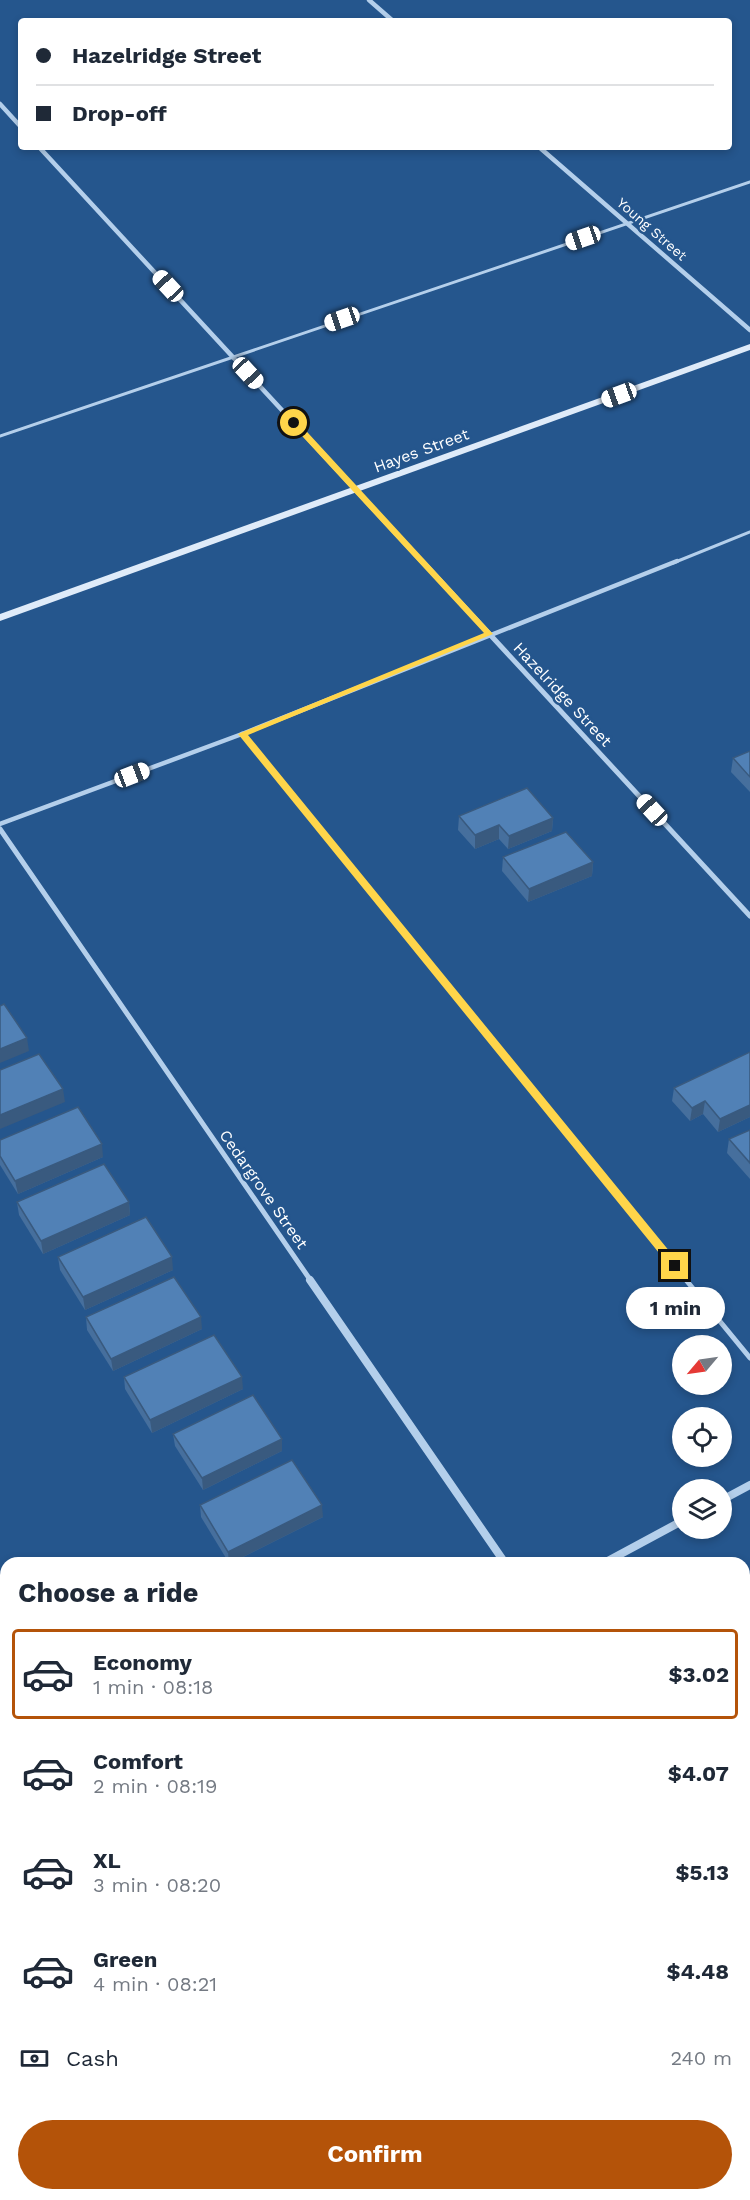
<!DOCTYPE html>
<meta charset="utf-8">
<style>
:root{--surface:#fff;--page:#f2f2f3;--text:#1f2937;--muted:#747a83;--line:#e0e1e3;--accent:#b45309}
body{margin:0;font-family:"Work Sans",sans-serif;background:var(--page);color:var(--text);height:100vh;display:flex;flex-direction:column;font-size:22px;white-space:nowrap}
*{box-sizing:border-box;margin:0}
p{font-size:20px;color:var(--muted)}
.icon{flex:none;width:33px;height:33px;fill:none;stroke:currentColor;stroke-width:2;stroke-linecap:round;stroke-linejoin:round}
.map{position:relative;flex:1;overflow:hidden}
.drawer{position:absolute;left:0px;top:1557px;width:750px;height:644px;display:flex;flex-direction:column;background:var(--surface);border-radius:18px 18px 0 0;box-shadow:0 3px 9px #0003}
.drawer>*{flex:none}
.guide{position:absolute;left:18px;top:18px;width:714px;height:132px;border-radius:6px;box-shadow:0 3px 9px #0003;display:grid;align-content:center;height:132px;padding:0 18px;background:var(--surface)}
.needle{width:39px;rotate:241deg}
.fabs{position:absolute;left:672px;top:1335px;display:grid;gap:12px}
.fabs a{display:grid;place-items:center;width:60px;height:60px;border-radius:50%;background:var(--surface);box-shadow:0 3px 9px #0003;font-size:30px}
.end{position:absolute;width:27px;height:27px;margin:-14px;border:8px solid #ffd54a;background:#111;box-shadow:0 0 0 3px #111}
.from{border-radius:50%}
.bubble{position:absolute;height:42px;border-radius:21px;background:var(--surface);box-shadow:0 3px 9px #0003;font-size:20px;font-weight:700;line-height:42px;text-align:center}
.car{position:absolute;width:18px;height:36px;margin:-18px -9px;border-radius:8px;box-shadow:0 0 4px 2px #0007;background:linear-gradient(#fff 24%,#345 0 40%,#fff 0 76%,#345 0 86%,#fff 0)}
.guide b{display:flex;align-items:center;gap:21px;height:57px;font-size:22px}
.guide b+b{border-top:2px solid var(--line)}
.guide i{width:15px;height:15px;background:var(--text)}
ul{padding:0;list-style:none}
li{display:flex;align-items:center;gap:18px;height:90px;margin:0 12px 9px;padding:0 6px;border:3px solid transparent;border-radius:6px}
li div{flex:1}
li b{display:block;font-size:22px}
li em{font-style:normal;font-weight:700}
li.active{border-color:var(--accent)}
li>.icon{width:54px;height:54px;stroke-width:1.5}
h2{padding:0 18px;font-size:27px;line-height:72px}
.pay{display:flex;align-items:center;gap:15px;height:66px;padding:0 18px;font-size:22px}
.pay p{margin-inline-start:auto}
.button{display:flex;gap:12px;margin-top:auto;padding:12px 18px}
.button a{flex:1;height:69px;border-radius:36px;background:var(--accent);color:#fff;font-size:24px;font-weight:700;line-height:69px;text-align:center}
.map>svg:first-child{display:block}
</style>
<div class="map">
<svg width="750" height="2200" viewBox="0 0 750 2200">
<rect width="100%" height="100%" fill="#25568d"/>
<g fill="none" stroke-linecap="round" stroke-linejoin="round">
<g stroke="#b4cfeb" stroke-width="3">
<path d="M0,436l750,-254"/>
<path d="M673,563l77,-31"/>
</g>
<g stroke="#b4cfeb" stroke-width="4.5">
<path d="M242,734l446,547"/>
<path d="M0,824l242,-90 435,-173"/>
</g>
<path stroke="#b4cfeb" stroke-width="5" d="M686,1280l64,78"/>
<g stroke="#b4cfeb" stroke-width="4.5">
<path d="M369,0l24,21"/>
<path d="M0,104l21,23"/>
<path d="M39,147l384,416"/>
<path d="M539,147l211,183"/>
</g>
<g stroke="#b4cfeb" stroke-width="5">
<path d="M422,561l328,355"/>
<path d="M0,829l311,452"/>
</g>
<g stroke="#b4cfeb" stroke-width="8">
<path d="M310,1280l195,283"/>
<path d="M722,1500l28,-15"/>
<path d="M604,1563l78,-42"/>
<path d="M0,1888l6,-3"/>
<path d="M744,1909l6,9"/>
</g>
<path fill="#dfebf9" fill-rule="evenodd" d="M750,344v6l-750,271v-7z"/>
</g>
<g fill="#466f9d">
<path d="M750,751v41l-19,-20 2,-14z"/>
<path d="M459,816l94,2 -1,13 -44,18 -9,-10 -24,10 -17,-19z"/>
<path d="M503,857l90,5 -1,14 -64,26 -26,-31z"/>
<path d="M750,1052v65l-32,15 -15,-18 -13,7 -18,-20 2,-13z"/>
<path d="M750,1130v49l-23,-26 2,-14z"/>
<path d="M0,1140l103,17 -85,37 -18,-29z"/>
<path d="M17,1202h112l1,13 -87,39 -24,-39z"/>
<path d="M58,1257l115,13 -88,40 -25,-40z"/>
<path d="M86,1317l116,12 -89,42 -26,-41z"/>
<path d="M124,1377l119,12 -91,44 -27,-44z"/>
<path d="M173,1434l109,17 -79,39 -28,-44z"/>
<path d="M200,1505l123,12 -92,46h-2l-28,-46z"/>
</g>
<g fill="#395a7f">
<path d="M553,818l-1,13 -44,18 1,-13z"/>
<path d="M499,825v14l-24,10v-14z"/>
<path d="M593,862l-1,14 -64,26 1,-13z"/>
<path d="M27,1038l2,13 -29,12v-14z"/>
<path d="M63,1089l2,13 -65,27v-14z"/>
<path d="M705,1101l-2,13 -13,7 2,-13z"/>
<path d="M750,1105v12l-32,15 2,-13z"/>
<path d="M102,1144l1,13 -85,37 -3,-13z"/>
<path d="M129,1202l1,13 -87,39 -2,-13z"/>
<path d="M172,1257l1,13 -88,40 -2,-13z"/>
<path d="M201,1317l1,12 -89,42 -2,-12z"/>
<path d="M242,1377l1,12 -91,44 -2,-13z"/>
<path d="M282,1439v12l-79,39 -1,-12z"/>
<path d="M322,1505l1,12 -92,46h-2l-1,-11z"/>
</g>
<g fill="#5181b6" stroke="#395a7f" stroke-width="1.5">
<path d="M750,751v26l-17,-19z"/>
<path d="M527,788l26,30 -44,18 -10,-11 -24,10 -16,-19z"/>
<path d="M566,832l27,30 -64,27 -26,-32z"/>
<path d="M4,1004l23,34 -27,11v-43z"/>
<path d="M750,1052v53l-30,14 -15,-18 -13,7 -18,-20z"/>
<path d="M39,1054l24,35 -63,26v-45z"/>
<path d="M78,1107l24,37 -87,37 -15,-25v-16z"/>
<path d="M750,1130v33l-21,-24z"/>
<path d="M104,1164l25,38 -88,39 -24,-39z"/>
<path d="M146,1217l26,40 -89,40 -25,-40z"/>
<path d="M174,1277l27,40 -90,42 -25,-42z"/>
<path d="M214,1335l28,42 -92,43 -26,-43z"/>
<path d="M253,1395l29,44 -80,39 -29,-44z"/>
<path d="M292,1460l30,45 -94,47 -28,-47z"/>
</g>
<path fill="#ffd54a" d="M291,421h6l196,213 -245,101 431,528v6h-7l-434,-535 246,-101 -193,-209z"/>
<g text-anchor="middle" stroke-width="5" stroke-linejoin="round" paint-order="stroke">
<g font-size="14" fill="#fff" stroke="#25568d">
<text transform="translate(652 229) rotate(41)" y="5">Young Street</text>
</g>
<g font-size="16" fill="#fff" stroke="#25568d">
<text transform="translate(421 450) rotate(-20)" y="6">Hayes Street</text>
<text transform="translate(563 694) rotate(47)" y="6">Hazelridge Street</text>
<text transform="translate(264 1189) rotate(55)" y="6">Cedargrove Street</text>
</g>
</g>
</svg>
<div class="fabs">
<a><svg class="needle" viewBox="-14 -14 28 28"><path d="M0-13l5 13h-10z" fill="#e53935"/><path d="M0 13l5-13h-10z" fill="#747a83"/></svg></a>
<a><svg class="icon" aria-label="locate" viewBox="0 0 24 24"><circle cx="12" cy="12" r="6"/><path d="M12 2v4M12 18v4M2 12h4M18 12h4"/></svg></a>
<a><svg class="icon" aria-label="layers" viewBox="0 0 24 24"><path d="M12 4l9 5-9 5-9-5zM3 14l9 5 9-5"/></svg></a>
</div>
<i class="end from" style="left:294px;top:423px"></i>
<i class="end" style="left:675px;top:1266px"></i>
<div class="bubble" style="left:626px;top:1287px;width:99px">1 min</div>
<i class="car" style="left:583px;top:238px;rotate:251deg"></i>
<i class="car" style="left:168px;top:286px;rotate:317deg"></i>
<i class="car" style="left:342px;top:319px;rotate:251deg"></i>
<i class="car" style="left:248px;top:373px;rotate:137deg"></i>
<i class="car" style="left:619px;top:395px;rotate:250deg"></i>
<i class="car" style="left:132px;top:775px;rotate:69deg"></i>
<i class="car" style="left:652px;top:810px;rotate:317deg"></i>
<div class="guide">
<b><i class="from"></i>Hazelridge Street</b>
<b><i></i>Drop-off</b>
</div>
<section class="drawer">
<h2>Choose a ride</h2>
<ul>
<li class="active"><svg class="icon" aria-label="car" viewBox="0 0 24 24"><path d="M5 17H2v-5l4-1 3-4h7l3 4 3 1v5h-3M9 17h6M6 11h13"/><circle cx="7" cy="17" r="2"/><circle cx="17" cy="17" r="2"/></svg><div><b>Economy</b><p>1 min · 08:18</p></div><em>$3.02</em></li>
<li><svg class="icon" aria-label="car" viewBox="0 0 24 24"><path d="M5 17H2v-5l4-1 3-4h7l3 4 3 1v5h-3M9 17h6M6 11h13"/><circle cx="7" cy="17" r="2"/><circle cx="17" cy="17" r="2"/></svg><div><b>Comfort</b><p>2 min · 08:19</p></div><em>$4.07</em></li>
<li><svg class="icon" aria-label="car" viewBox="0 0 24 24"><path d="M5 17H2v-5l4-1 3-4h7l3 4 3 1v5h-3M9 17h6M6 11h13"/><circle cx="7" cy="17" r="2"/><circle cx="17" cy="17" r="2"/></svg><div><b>XL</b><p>3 min · 08:20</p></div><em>$5.13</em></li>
<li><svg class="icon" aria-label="car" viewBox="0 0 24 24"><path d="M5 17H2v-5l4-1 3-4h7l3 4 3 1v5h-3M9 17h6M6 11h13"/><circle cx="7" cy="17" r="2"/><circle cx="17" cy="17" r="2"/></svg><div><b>Green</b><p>4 min · 08:21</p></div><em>$4.48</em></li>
</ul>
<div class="pay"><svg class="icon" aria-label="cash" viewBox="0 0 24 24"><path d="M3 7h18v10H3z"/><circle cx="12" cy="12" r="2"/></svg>Cash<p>240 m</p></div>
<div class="button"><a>Confirm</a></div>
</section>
</div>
